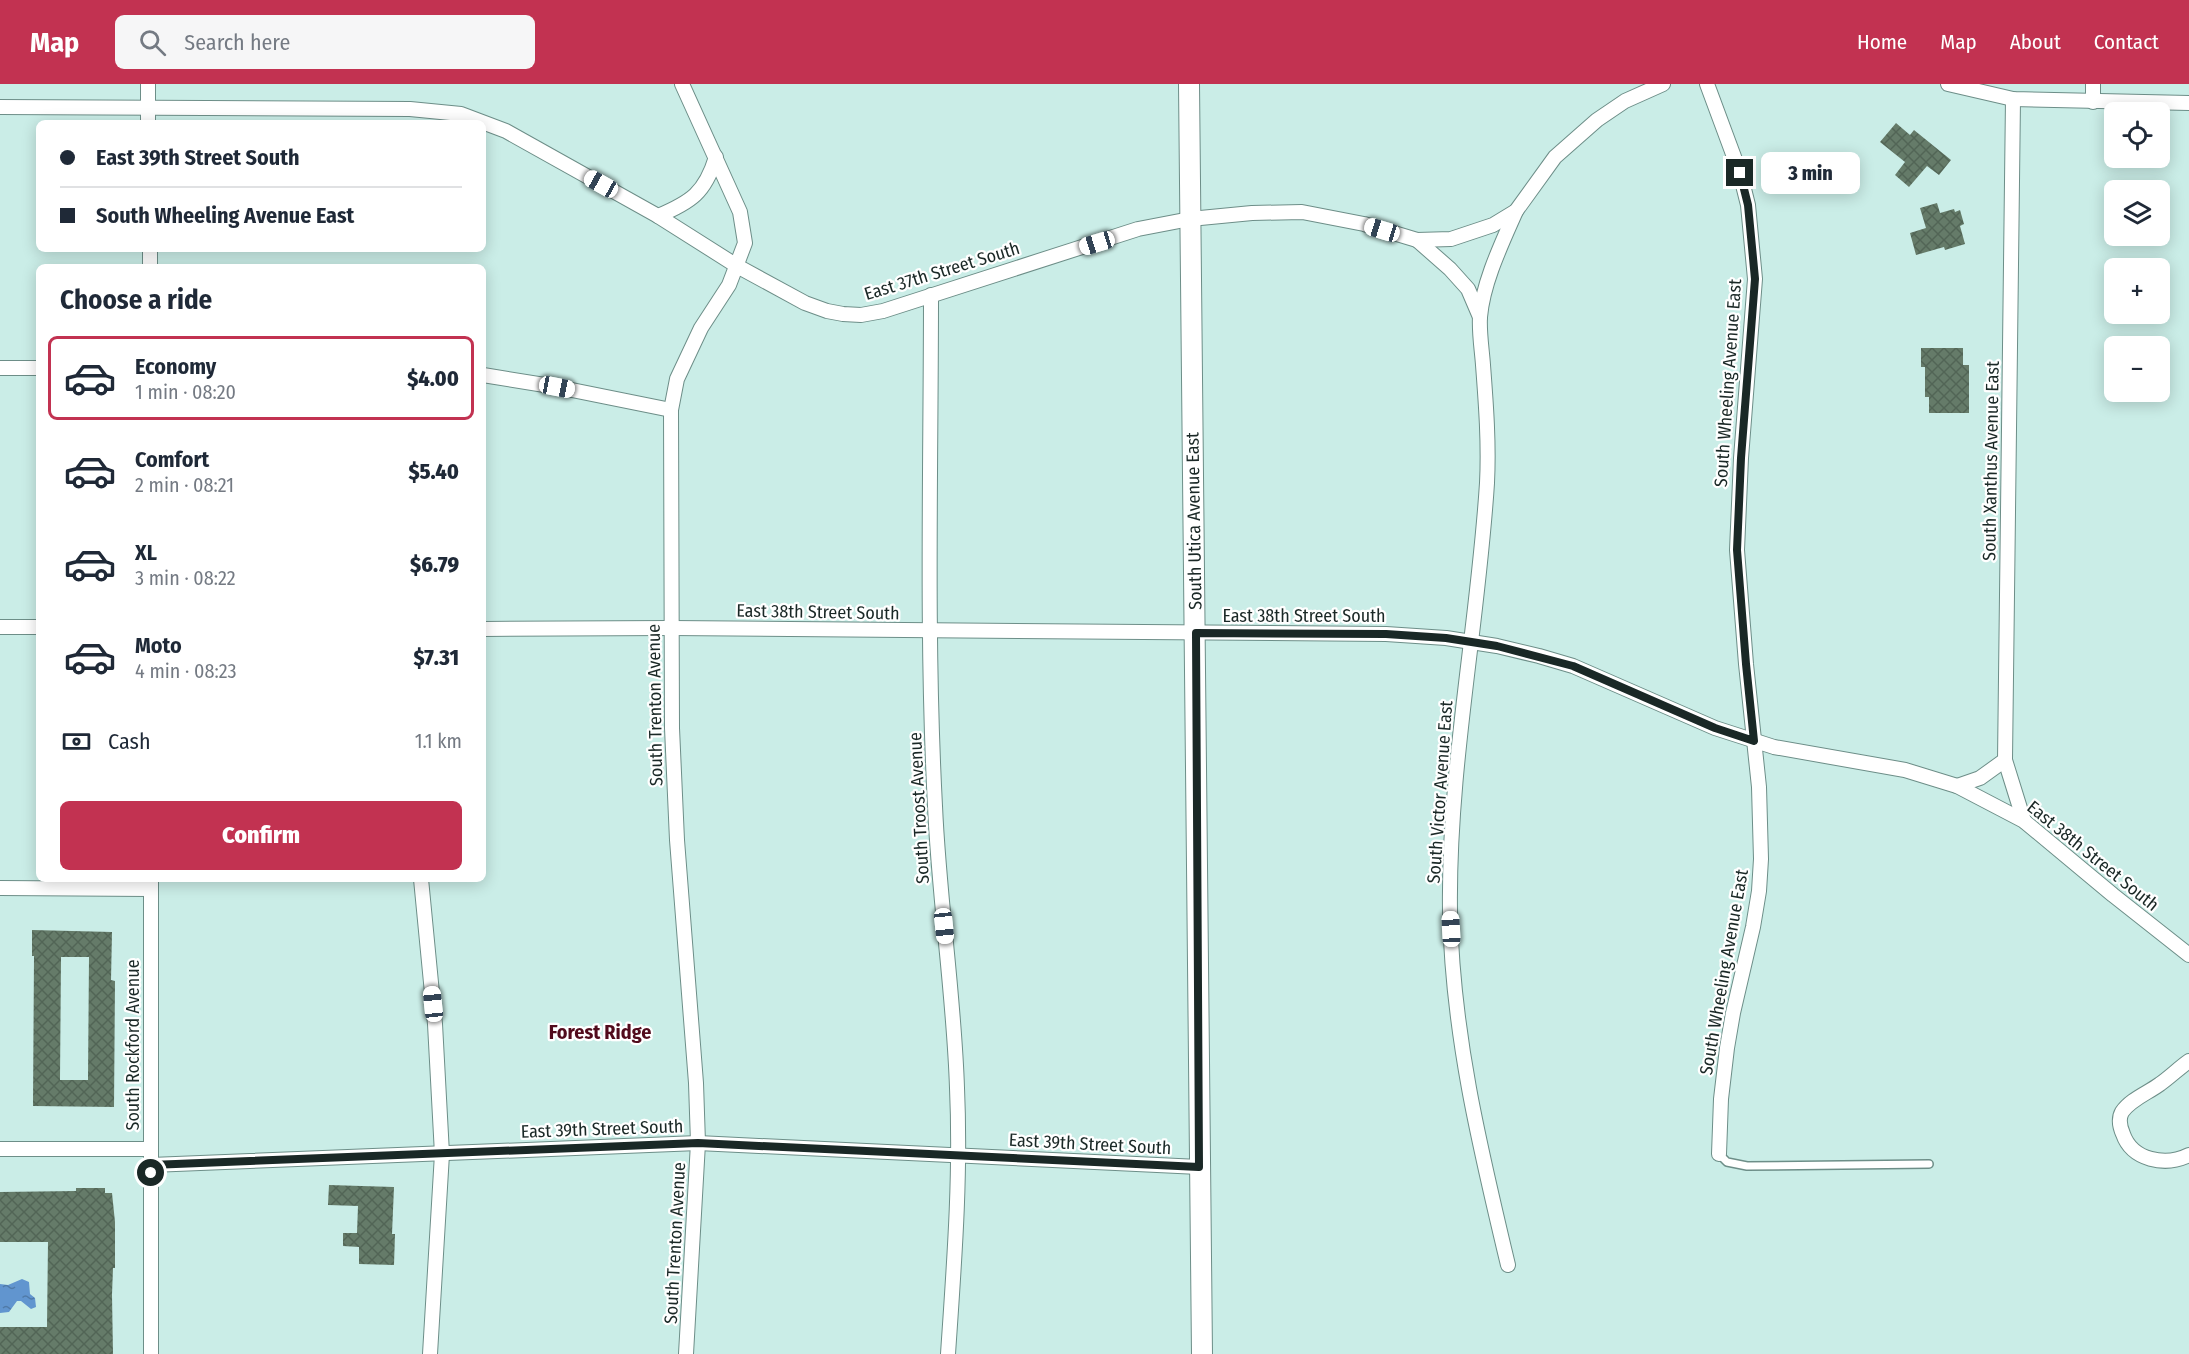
<!DOCTYPE html>
<meta charset="utf-8">
<style>
:root{--surface:#fff;--page:#f6f6f7;--text:#1f2937;--muted:#747a83;--line:#e0e1e3;--accent:#c23251}
body{margin:0;font-family:"Fira Sans Condensed",sans-serif;background:var(--page);color:var(--text);height:100vh;display:flex;flex-direction:column;font-size:22px;white-space:nowrap}
*{box-sizing:border-box;margin:0}
p{font-size:20px;color:var(--muted)}
.icon{flex:none;width:33px;height:33px;fill:none;stroke:currentColor;stroke-width:2;stroke-linecap:round;stroke-linejoin:round}
.map{position:relative;flex:1;overflow:hidden}
.panel{position:absolute;left:36px;top:180px;width:450px;height:618px;display:flex;flex-direction:column;background:var(--surface);border-radius:9px;box-shadow:0 3px 15px #0003}
.panel>*{flex:none}
.guide{position:absolute;left:36px;top:36px;width:450px;height:132px;border-radius:9px;box-shadow:0 3px 15px #0003;display:grid;align-content:center;height:132px;padding:0 24px;background:var(--surface)}
.buttons{position:absolute;left:2104px;top:18px;display:grid;gap:12px}
.buttons a{display:grid;place-items:center;width:66px;height:66px;border-radius:9px;background:var(--surface);box-shadow:0 3px 15px #0003;font-size:30px}
.end{position:absolute;width:27px;height:27px;margin:-14px;border:8px solid #1a2826;background:#fff;box-shadow:0 0 0 3px #fff}
.from{border-radius:50%}
.bubble{position:absolute;height:42px;border-radius:9px;background:var(--surface);box-shadow:0 3px 15px #0003;font-size:20px;font-weight:800;line-height:42px;text-align:center}
.car{position:absolute;width:18px;height:36px;margin:-18px -9px;border-radius:8px;box-shadow:0 0 4px 2px #0007;background:linear-gradient(#fff 24%,#345 0 40%,#fff 0 76%,#345 0 86%,#fff 0)}
.guide b{display:flex;align-items:center;gap:21px;height:57px;font-size:22px}
.guide b+b{border-top:2px solid var(--line)}
.guide i{width:15px;height:15px;background:var(--text)}
ul{padding:0;list-style:none}
li{display:flex;align-items:center;gap:18px;height:84px;margin:0 12px 9px;padding:0 12px;border:3px solid transparent;border-radius:9px}
li div{flex:1}
li b{display:block;font-size:22px}
li em{font-style:normal;font-weight:800}
li.selected{border-color:var(--accent)}
li>.icon{width:54px;height:54px;stroke-width:1.5}
h2{padding:0 24px;font-size:27px;line-height:72px}
.pay{display:flex;align-items:center;gap:15px;height:66px;padding:0 24px;font-size:22px}
.pay p{margin-inline-start:auto}
.action{display:flex;gap:12px;margin-top:auto;padding:12px 24px}
.action a{flex:1;height:69px;border-radius:9px;background:var(--accent);color:#fff;font-size:24px;font-weight:800;line-height:69px;text-align:center}
header{display:flex;align-items:center;gap:36px;box-sizing:border-box;height:84px;padding:0 30px;background:var(--accent);color:#fff}
header strong{font-size:28px}
nav{display:flex;gap:33px;margin-inline-start:auto;font-size:21px}
.search{width:420px;height:54px;background:var(--page);display:flex;align-items:center;gap:15px;box-sizing:border-box;padding:0 21px;border-radius:9px;color:var(--muted);font-size:22px}
.map>svg:first-child{display:block}
</style>
<header>
<strong>Map</strong>
<div class="search"><svg class="icon" aria-label="search" viewBox="0 0 24 24"><circle cx="10" cy="10" r="6"/><path d="M15 15l6 6"/></svg>Search here</div>
<nav><a>Home</a><a>Map</a><a>About</a><a>Contact</a></nav>
</header>
<div class="map">
<svg width="2189" height="1270" viewBox="0 0 2189 1270">
<defs>
<pattern id="water-ripples" width="26" height="14" patternUnits="userSpaceOnUse" patternTransform="scale(1.5)"><rect width="26" height="14" fill="#6195cf"/><path d="M2 4q2-2 4 0t4 0M15 11q2-2 4 0t4 0" fill="none" stroke="#4f7aa8"/></pattern>
<pattern id="building-cross-hatch" width="8" height="8" patternUnits="userSpaceOnUse" patternTransform="scale(1.5)"><rect width="8" height="8" fill="#657b69"/><path d="M0 0l8 8M0 8l8-8" fill="none" stroke="#526556"/></pattern>
</defs>
<rect width="100%" height="100%" fill="#caede7"/>
<path fill="url(#water-ripples)" d="M22,1195l7,3 1,12 5,4 1,9 -5,2 -10,-8h-4l-8,11 -9,1v-29l8,1z"/>
<g fill="url(#building-cross-hatch)" fill-rule="evenodd">
<path d="M1896,39l14,12 4,-5 37,30 -12,15 -12,-9 -18,21 -14,-12 10,-13 -25,-20z"/>
<path d="M1937,119l3,10 14,-4 1,3 5,-2 4,14 -4,2 5,18 -20,6 -1,-3 -28,8 -6,-22 16,-5 -6,-20z"/>
<path d="M1921,264h42v17h6v48h-40v-16h-4v-30h-4z"/>
<path d="M32,846l80,2 -1,48 4,1 -1,126 -81,-1 1,-150h-2zM61,873h28l-1,123h-28z"/>
<path d="M329,1101l65,2 -2,47h3l-1,31 -35,-1v-17l-16,-1v-13h14l1,-27 -30,-1z"/>
<path d="M76,1104h29v5h7l3,29v46h-2l-1,27 1,59h-113v-27h47l1,-85h-48v-50l76,-1z"/>
</g>
<g fill="none" stroke-linecap="round" stroke-linejoin="round">
<defs>
<path id="lane" d="M1719,1070l8,8 20,4 182,-2"/>
<g id="street">
<path d="M148,0v39"/>
<path d="M682,0l58,128 5,31 -16,42 -28,43 -24,51 -6,31 1,318 5,112 19,243 2,60 -12,211"/>
<path d="M1707,0l33,89 8,32 7,74 -14,179 -4,92 9,114 13,123 2,72 -2,32 -6,36 -20,86 -6,35 -6,51 -2,55"/>
<path d="M1948,0l65,15 176,4"/>
<path d="M2093,0v18"/>
<path d="M2013,15l-8,661 19,61"/>
<path d="M0,23l410,2 51,5 45,17 152,85 79,50 68,37 22,8 16,3 18,1 22,-4 255,-82 52,-10 62,-6 50,-1 62,12 53,16 34,-1 42,-14 23,-14 39,-54 42,-37 28,-19 38,-17"/>
<path d="M658,132c33,-14 47,-23 58,-59"/>
<path d="M1417,156l33,29 18,20 12,28"/>
<path d="M150,165v18"/>
<path d="M931,211c0,170 -5,341 4,511 4,94 19,188 22,282 4,89 -3,177 -9,266"/>
<path d="M0,284h39"/>
<path d="M483,291l74,12 114,23"/>
<path d="M0,543h39"/>
<path d="M483,545l188,-1 715,6 60,4 51,8 42,10 34,10 142,62 59,19 131,23 52,16 67,35 89,74 76,60"/>
<path d="M1957,702l23,-8 25,-18"/>
<path d="M151,795v475"/>
<path d="M421,795l14,145 7,130 -12,200"/>
<path d="M0,804l151,1"/>
<path d="M2189,977c-10,7 -19,16 -29,23 -12,9 -29,15 -38,28 -4,7 -2,15 1,22 9,26 42,33 66,21"/>
<path d="M0,1065h151"/>
<path d="M151,1081l547,-22 501,24"/>
<path d="M1508,1181c-28,-117 -56,-233 -58,-354 -2,-143 28,-285 37,-428 2,-39 -1,-79 -4,-118 -1,-15 -4,-32 -3,-48 3,-35 22,-74 36,-106"/>
</g>
<path id="secondary" d="M1189,0l13,1270"/>
</defs>
<use href="#lane" stroke="#6d8e88" stroke-width="10"/>
<use href="#street" stroke="#6d8e88" stroke-width="16"/>
<use href="#secondary" stroke="#6d8e88" stroke-width="22"/>
<use href="#lane" stroke="#fff" stroke-width="7"/>
<use href="#street" stroke="#fff" stroke-width="14"/>
<use href="#secondary" stroke="#fff" stroke-width="20"/>
</g>
<g fill="none" stroke-linecap="round" stroke-linejoin="round">
<path stroke="#1a2826" stroke-width="8" d="M151,1089v-8l547,-22 501,24 -3,-534 190,1 60,4 51,8 76,20 142,62 39,13 -8,-77 -9,-114 4,-92 14,-179 -7,-74 -8,-32"/>
</g>
<g text-anchor="middle" stroke-width="4.5" stroke-linejoin="round" paint-order="stroke">
<g font-size="18" fill="#1a2826" stroke="#fff">
<text transform="translate(942 187) rotate(-17)" y="6">East 37th Street South</text>
<text transform="translate(1728 299) rotate(-86)" y="6">South Wheeling Avenue East</text>
<text transform="translate(1991 377) rotate(-89)" y="6">South Xanthus Avenue East</text>
<text transform="translate(1194 437) rotate(-91)" y="6">South Utica Avenue East</text>
<text transform="translate(818 528) rotate(1)" y="6">East 38th Street South</text>
<text x="1304" y="538">East 38th Street South</text>
<text transform="translate(655 621) rotate(-91)" y="6">South Trenton Avenue</text>
<text transform="translate(1440 708) rotate(-86)" y="6">South Victor Avenue East</text>
<text transform="translate(919 724) rotate(-93)" y="6">South Troost Avenue</text>
<text transform="translate(2093 772) rotate(39)" y="6">East 38th Street South</text>
<text transform="translate(1724 888) rotate(-80)" y="6">South Wheeling Avenue East</text>
<text transform="translate(133 961) rotate(-90)" y="6">South Rockford Avenue</text>
<text transform="translate(602 1045) rotate(-2)" y="6">East 39th Street South</text>
<text transform="translate(1090 1060) rotate(3)" y="6">East 39th Street South</text>
<text transform="translate(675 1159) rotate(-87)" y="6">South Trenton Avenue</text>
</g>
<g font-size="20" font-weight="bold" fill="#510b1c" stroke="#fff">
<text x="600" y="955">Forest Ridge</text>
</g>
</g>
</svg>
<div class="buttons">
<a><svg class="icon" aria-label="locate" viewBox="0 0 24 24"><circle cx="12" cy="12" r="6"/><path d="M12 2v4M12 18v4M2 12h4M18 12h4"/></svg></a>
<a><svg class="icon" aria-label="layers" viewBox="0 0 24 24"><path d="M12 4l9 5-9 5-9-5zM3 14l9 5 9-5"/></svg></a>
<a>+</a>
<a>−</a>
</div>
<i class="end from" style="left:151px;top:1089px"></i>
<i class="end" style="left:1740px;top:89px"></i>
<div class="bubble" style="left:1761px;top:68px;width:99px">3 min</div>
<i class="car" style="left:601px;top:100px;rotate:299deg"></i>
<i class="car" style="left:1382px;top:146px;rotate:287deg"></i>
<i class="car" style="left:1097px;top:159px;rotate:253deg"></i>
<i class="car" style="left:557px;top:303px;rotate:101deg"></i>
<i class="car" style="left:944px;top:842px;rotate:174deg"></i>
<i class="car" style="left:1451px;top:845px;rotate:357deg"></i>
<i class="car" style="left:433px;top:920px;rotate:354deg"></i>
<div class="guide">
<b><i class="from"></i>East 39th Street South</b>
<b><i></i>South Wheeling Avenue East</b>
</div>
<section class="panel">
<h2>Choose a ride</h2>
<ul>
<li class="selected"><svg class="icon" aria-label="car" viewBox="0 0 24 24"><path d="M5 17H2v-5l4-1 3-4h7l3 4 3 1v5h-3M9 17h6M6 11h13"/><circle cx="7" cy="17" r="2"/><circle cx="17" cy="17" r="2"/></svg><div><b>Economy</b><p>1 min · 08:20</p></div><em>$4.00</em></li>
<li><svg class="icon" aria-label="car" viewBox="0 0 24 24"><path d="M5 17H2v-5l4-1 3-4h7l3 4 3 1v5h-3M9 17h6M6 11h13"/><circle cx="7" cy="17" r="2"/><circle cx="17" cy="17" r="2"/></svg><div><b>Comfort</b><p>2 min · 08:21</p></div><em>$5.40</em></li>
<li><svg class="icon" aria-label="car" viewBox="0 0 24 24"><path d="M5 17H2v-5l4-1 3-4h7l3 4 3 1v5h-3M9 17h6M6 11h13"/><circle cx="7" cy="17" r="2"/><circle cx="17" cy="17" r="2"/></svg><div><b>XL</b><p>3 min · 08:22</p></div><em>$6.79</em></li>
<li><svg class="icon" aria-label="car" viewBox="0 0 24 24"><path d="M5 17H2v-5l4-1 3-4h7l3 4 3 1v5h-3M9 17h6M6 11h13"/><circle cx="7" cy="17" r="2"/><circle cx="17" cy="17" r="2"/></svg><div><b>Moto</b><p>4 min · 08:23</p></div><em>$7.31</em></li>
</ul>
<div class="pay"><svg class="icon" aria-label="cash" viewBox="0 0 24 24"><path d="M3 7h18v10H3z"/><circle cx="12" cy="12" r="2"/></svg>Cash<p>1.1 km</p></div>
<div class="action"><a>Confirm</a></div>
</section>
</div>
